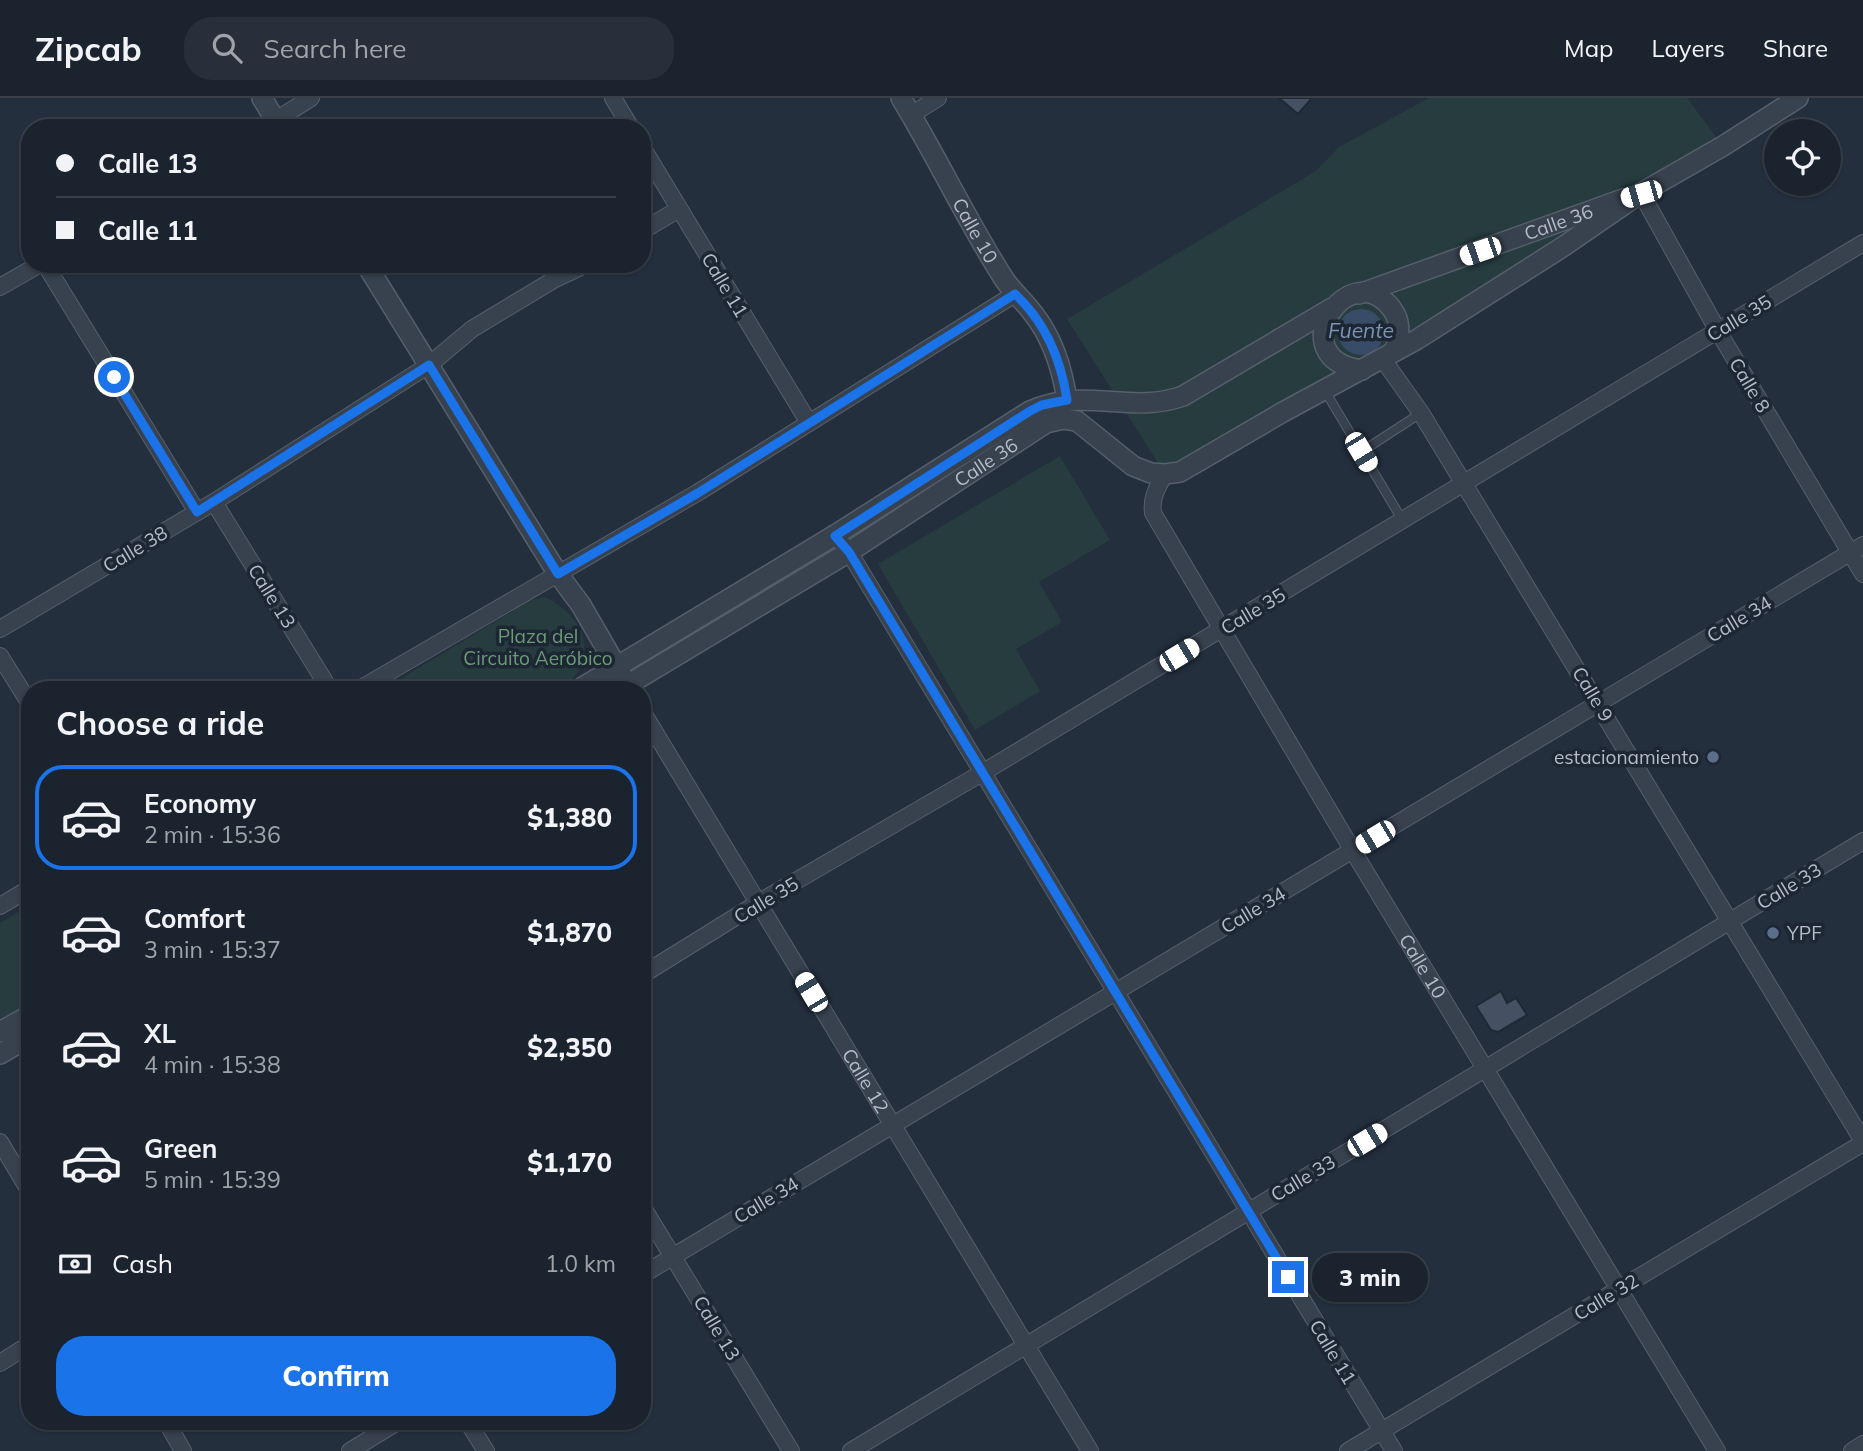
<!DOCTYPE html>
<meta charset="utf-8">
<style>
:root{--surface:#1b232e;--page:#282f3a;--text:#f1f3f6;--muted:#a0a4aa;--line:#39404a;--accent:#1a73e8}
body{margin:0;font-family:Mulish,sans-serif;background:var(--page);color:var(--text);height:100vh;display:flex;flex-direction:column;font-size:26px;white-space:nowrap}
*{box-sizing:border-box;margin:0}
p{font-size:23px;color:var(--muted)}
.icon{flex:none;width:38px;height:38px;fill:none;stroke:currentColor;stroke-width:2;stroke-linecap:round;stroke-linejoin:round}
.map{position:relative;flex:1;overflow:hidden}
.sheet{position:absolute;left:21px;top:583px;width:630px;height:749px;display:flex;flex-direction:column;background:var(--surface);border-radius:28px;box-shadow:0 2px 5px #0004,0 0 0 2px var(--line)}
.sheet>*{flex:none}
.guide{position:absolute;left:21px;top:21px;width:630px;height:154px;border-radius:28px;box-shadow:0 2px 5px #0004,0 0 0 2px var(--line);display:grid;align-content:center;height:154px;padding:0 35px;background:var(--surface)}
.tools{position:absolute;left:1764px;top:21px;display:grid;gap:14px}
.tools a{display:grid;place-items:center;width:77px;height:77px;border-radius:50%;background:var(--surface);box-shadow:0 2px 5px #0004,0 0 0 2px var(--line);font-size:35px}
.end{position:absolute;width:32px;height:32px;margin:-16px;border:9px solid #1a73e8;background:#fff;box-shadow:0 0 0 4px #fff}
.from{border-radius:50%}
.bubble{position:absolute;height:49px;border-radius:24px;background:var(--surface);box-shadow:0 2px 5px #0004,0 0 0 2px var(--line);font-size:23px;font-weight:800;line-height:49px;text-align:center}
.car{position:absolute;width:21px;height:42px;margin:-21px -10px;border-radius:9px;box-shadow:0 0 5px 2px #0007;background:linear-gradient(#fff 24%,#345 0 40%,#fff 0 76%,#345 0 86%,#fff 0)}
.guide b{display:flex;align-items:center;gap:24px;height:66px;font-size:26px}
.guide b+b{border-top:2px solid var(--line)}
.guide i{width:18px;height:18px;background:var(--text)}
ul{padding:0;list-style:none}
li{display:flex;align-items:center;gap:21px;height:105px;margin:0 14px 10px;padding:0 21px;border:4px solid transparent;border-radius:28px}
li div{flex:1}
li b{display:block;font-size:26px}
li em{font-style:normal;font-weight:800}
li.on{border-color:var(--accent)}
li>.icon{width:63px;height:63px;stroke-width:1.5}
h2{padding:0 35px;font-size:32px;line-height:84px}
.pay{display:flex;align-items:center;gap:18px;height:77px;padding:0 35px;font-size:26px}
.pay p{margin-inline-start:auto}
.button{display:flex;gap:14px;margin-top:auto;padding:14px 35px}
.button a{flex:1;height:80px;border-radius:28px;background:var(--accent);color:#fff;font-size:28px;font-weight:800;line-height:80px;text-align:center}
header{display:flex;align-items:center;gap:42px;box-sizing:border-box;height:98px;padding:0 35px;background:var(--surface);border-bottom:2px solid var(--line)}
header strong{font-size:33px}
nav{display:flex;gap:38px;margin-inline-start:auto;font-size:24px}
.search{width:490px;height:63px;background:var(--page);display:flex;align-items:center;gap:18px;box-sizing:border-box;padding:0 24px;border-radius:28px;color:var(--muted);font-size:26px}
.map>svg:first-child{display:block}
</style>
<header>
<strong>Zipcab</strong>
<div class="search"><svg class="icon" aria-label="search" viewBox="0 0 24 24"><circle cx="10" cy="10" r="6"/><path d="M15 15l6 6"/></svg>Search here</div>
<nav><a>Map</a><a>Layers</a><a>Share</a></nav>
</header>
<div class="map">
<svg width="1863" height="1353" viewBox="0 0 1863 1353">
<rect width="100%" height="100%" fill="#242f3e"/>
<g fill="#263c3f">
<path d="M1429,0h258l36,48 -162,102 -396,226 -98,-155 249,-148 23,-24z"/>
<path d="M1060,358l50,84 -71,42 23,40 -46,27 24,42 -65,39 -97,-166z"/>
<path d="M544,499c41,17 59,66 15,92h-175l147,-89z"/>
<path d="M30,807v100l-30,17v-99z"/>
</g>
<circle fill="#394c67" cx="1361" cy="234" r="23"/>
<g fill="#455162" stroke="#1f2835" stroke-width="2">
<path d="M1279,0h33l-14,16z"/>
<path d="M1501,893l6,12 9,-5 11,17 -29,17 -7,-2 -15,-24z"/>
</g>
<g fill="none" stroke-linecap="round" stroke-linejoin="round">
<defs>
<g id="service">
<path d="M1325,293l78,130"/>
<path d="M1361,354l60,-39"/>
</g>
<g id="minor">
<path d="M613,0l18,30"/>
<path d="M911,17l27,-17"/>
<path d="M263,30l48,-30"/>
<path d="M642,49l167,276"/>
<path d="M1641,95l77,138 145,243"/>
<path d="M642,133l37,-22"/>
<path d="M45,166l152,248"/>
<path d="M0,189l40,-23"/>
<path d="M1382,260l39,55 442,728"/>
<path id="s1" d="M1165,376c-8,14 -14,23 -12,39l200,338 364,600"/>
<path d="M214,404l116,188"/>
<path d="M835,437l14,17 545,899"/>
<path d="M0,531l214,-127 215,-137 43,-36 83,-50 32,-15"/>
<path d="M0,558l30,48"/>
<path d="M358,592l339,-197 318,-199"/>
<path id="s2" d="M642,613l448,740"/>
<path d="M0,808l30,-18"/>
<path d="M642,877l116,-72 224,-130 881,-530"/>
<path d="M0,1044l30,50"/>
<path d="M642,1108l149,245"/>
<path d="M642,1177l1221,-730"/>
<path d="M0,1265l30,-19"/>
<path d="M166,1323l17,30"/>
<path d="M467,1323l19,30"/>
<path d="M350,1353l49,-30"/>
<path d="M851,1353l1012,-610"/>
<path d="M1348,1353l515,-308"/>
<path d="M1852,1353l11,-7"/>
</g>
<g id="tertiary">
<path d="M262,0l18,30"/>
<path id="s3" d="M901,0c36,59 66,123 103,181 8,12 19,21 28,33 21,26 30,56 35,88"/>
<path d="M366,166l192,310 23,31 41,71"/>
<path id="s4" d="M1359,196l264,-95"/>
<path d="M1362,272c-83,-11 -13,-118 30,-61 10,14 8,28 2,42"/>
<path d="M578,592l257,-155 195,-124c54,-25 100,4 153,-15l149,-88"/>
<path id="s5" d="M619,592l230,-138 197,-129 17,-4 14,2 56,45 18,7 14,1 15,-2 103,-60 133,-72 145,-92 80,-55 82,-47 75,-48"/>
<path d="M0,934l30,-17"/>
<path d="M0,956l30,-18"/>
</g>
</defs>
<use href="#service" stroke="#565f6c" stroke-width="10"/>
<use href="#minor" stroke="#565f6c" stroke-width="18"/>
<use href="#tertiary" stroke="#565f6c" stroke-width="22"/>
<use href="#service" stroke="#38414e" stroke-width="8"/>
<use href="#minor" stroke="#38414e" stroke-width="16"/>
<use href="#tertiary" stroke="#38414e" stroke-width="19"/>
</g>
<g fill="none" stroke-linecap="round" stroke-linejoin="round">
<path stroke="#1a73e8" stroke-width="9" d="M114,279l83,135 232,-147 129,209 140,-81 317,-199c30,28 46,65 52,106l-25,5 -12,6 -195,125 14,16 439,725"/>
</g>
<g fill="#5c6f8a" stroke="#1d2633" stroke-width="2.5">
<circle cx="1713" cy="659" r="7"/>
<circle cx="1773" cy="835" r="7"/>
</g>
<g text-anchor="middle" stroke-width="7" stroke-linejoin="round" paint-order="stroke">
<g font-size="19" fill="#b4bcc9" stroke="#1d2633">
<text dy="7" stroke="none"><textPath href="#s4" startOffset="212">Calle 36</textPath></text>
<text dy="7" stroke="none"><textPath href="#s3" startOffset="152">Calle 10</textPath></text>
<text transform="translate(725 187) rotate(59)" y="7">Calle 11</text>
<text transform="translate(1739 220) rotate(-31)" y="7">Calle 35</text>
<text transform="translate(1750 287) rotate(59)" y="7">Calle 8</text>
<text dy="7" stroke="none"><textPath href="#s5" startOffset="432">Calle 36</textPath></text>
<text transform="translate(135 451) rotate(-31)" y="7">Calle 38</text>
<text transform="translate(272 498) rotate(58)" y="7">Calle 13</text>
<text transform="translate(1253 513) rotate(-31)" y="7">Calle 35</text>
<text transform="translate(1739 521) rotate(-31)" y="7">Calle 34</text>
<text transform="translate(1593 596) rotate(59)" y="7">Calle 9</text>
<text transform="translate(1789 788) rotate(-31)" y="7">Calle 33</text>
<text transform="translate(766 802) rotate(-31)" y="7">Calle 35</text>
<text transform="translate(1253 812) rotate(-31)" y="7">Calle 34</text>
<text dy="7" stroke="none"><textPath href="#s1" startOffset="569">Calle 10</textPath></text>
<text dy="7" stroke="none"><textPath href="#s2" startOffset="432">Calle 12</textPath></text>
<text transform="translate(1303 1080) rotate(-31)" y="7">Calle 33</text>
<text transform="translate(766 1102) rotate(-31)" y="7">Calle 34</text>
<text transform="translate(1606 1199) rotate(-31)" y="7">Calle 32</text>
<text transform="translate(717 1230) rotate(59)" y="7">Calle 13</text>
<text transform="translate(1333 1254) rotate(59)" y="7">Calle 11</text>
</g>
<g font-size="19" fill="#6b9a76" stroke="#1d2633">
<text x="538" y="545">Plaza del<tspan x="538" dy="22">Circuito Aeróbico</tspan></text>
</g>
<g font-size="19" fill="#b4bcc9" stroke="#1d2633" text-anchor="end">
<text x="1699" y="666">estacionamiento</text>
<text x="1787" y="842" text-anchor="start">YPF</text>
</g>
<g font-size="21" font-style="italic" fill="#7c92b1" stroke="#1d2633">
<text x="1361" y="240">Fuente</text>
</g>
</g>
</svg>
<div class="tools">
<a><svg class="icon" aria-label="locate" viewBox="0 0 24 24"><circle cx="12" cy="12" r="6"/><path d="M12 2v4M12 18v4M2 12h4M18 12h4"/></svg></a>
</div>
<i class="end from" style="left:114px;top:279px"></i>
<i class="end" style="left:1288px;top:1179px"></i>
<div class="bubble" style="left:1312px;top:1155px;width:116px">3 min</div>
<i class="car" style="left:1641px;top:96px;rotate:254deg"></i>
<i class="car" style="left:1480px;top:153px;rotate:251deg"></i>
<i class="car" style="left:1361px;top:354px;rotate:149deg"></i>
<i class="car" style="left:1179px;top:557px;rotate:59deg"></i>
<i class="car" style="left:1375px;top:739px;rotate:239deg"></i>
<i class="car" style="left:811px;top:894px;rotate:329deg"></i>
<i class="car" style="left:1367px;top:1042px;rotate:59deg"></i>
<div class="guide">
<b><i class="from"></i>Calle 13</b>
<b><i></i>Calle 11</b>
</div>
<section class="sheet">
<h2>Choose a ride</h2>
<ul>
<li class="on"><svg class="icon" aria-label="car" viewBox="0 0 24 24"><path d="M5 17H2v-5l4-1 3-4h7l3 4 3 1v5h-3M9 17h6M6 11h13"/><circle cx="7" cy="17" r="2"/><circle cx="17" cy="17" r="2"/></svg><div><b>Economy</b><p>2 min · 15:36</p></div><em>$1,380</em></li>
<li><svg class="icon" aria-label="car" viewBox="0 0 24 24"><path d="M5 17H2v-5l4-1 3-4h7l3 4 3 1v5h-3M9 17h6M6 11h13"/><circle cx="7" cy="17" r="2"/><circle cx="17" cy="17" r="2"/></svg><div><b>Comfort</b><p>3 min · 15:37</p></div><em>$1,870</em></li>
<li><svg class="icon" aria-label="car" viewBox="0 0 24 24"><path d="M5 17H2v-5l4-1 3-4h7l3 4 3 1v5h-3M9 17h6M6 11h13"/><circle cx="7" cy="17" r="2"/><circle cx="17" cy="17" r="2"/></svg><div><b>XL</b><p>4 min · 15:38</p></div><em>$2,350</em></li>
<li><svg class="icon" aria-label="car" viewBox="0 0 24 24"><path d="M5 17H2v-5l4-1 3-4h7l3 4 3 1v5h-3M9 17h6M6 11h13"/><circle cx="7" cy="17" r="2"/><circle cx="17" cy="17" r="2"/></svg><div><b>Green</b><p>5 min · 15:39</p></div><em>$1,170</em></li>
</ul>
<div class="pay"><svg class="icon" aria-label="cash" viewBox="0 0 24 24"><path d="M3 7h18v10H3z"/><circle cx="12" cy="12" r="2"/></svg>Cash<p>1.0 km</p></div>
<div class="button"><a>Confirm</a></div>
</section>
</div>
